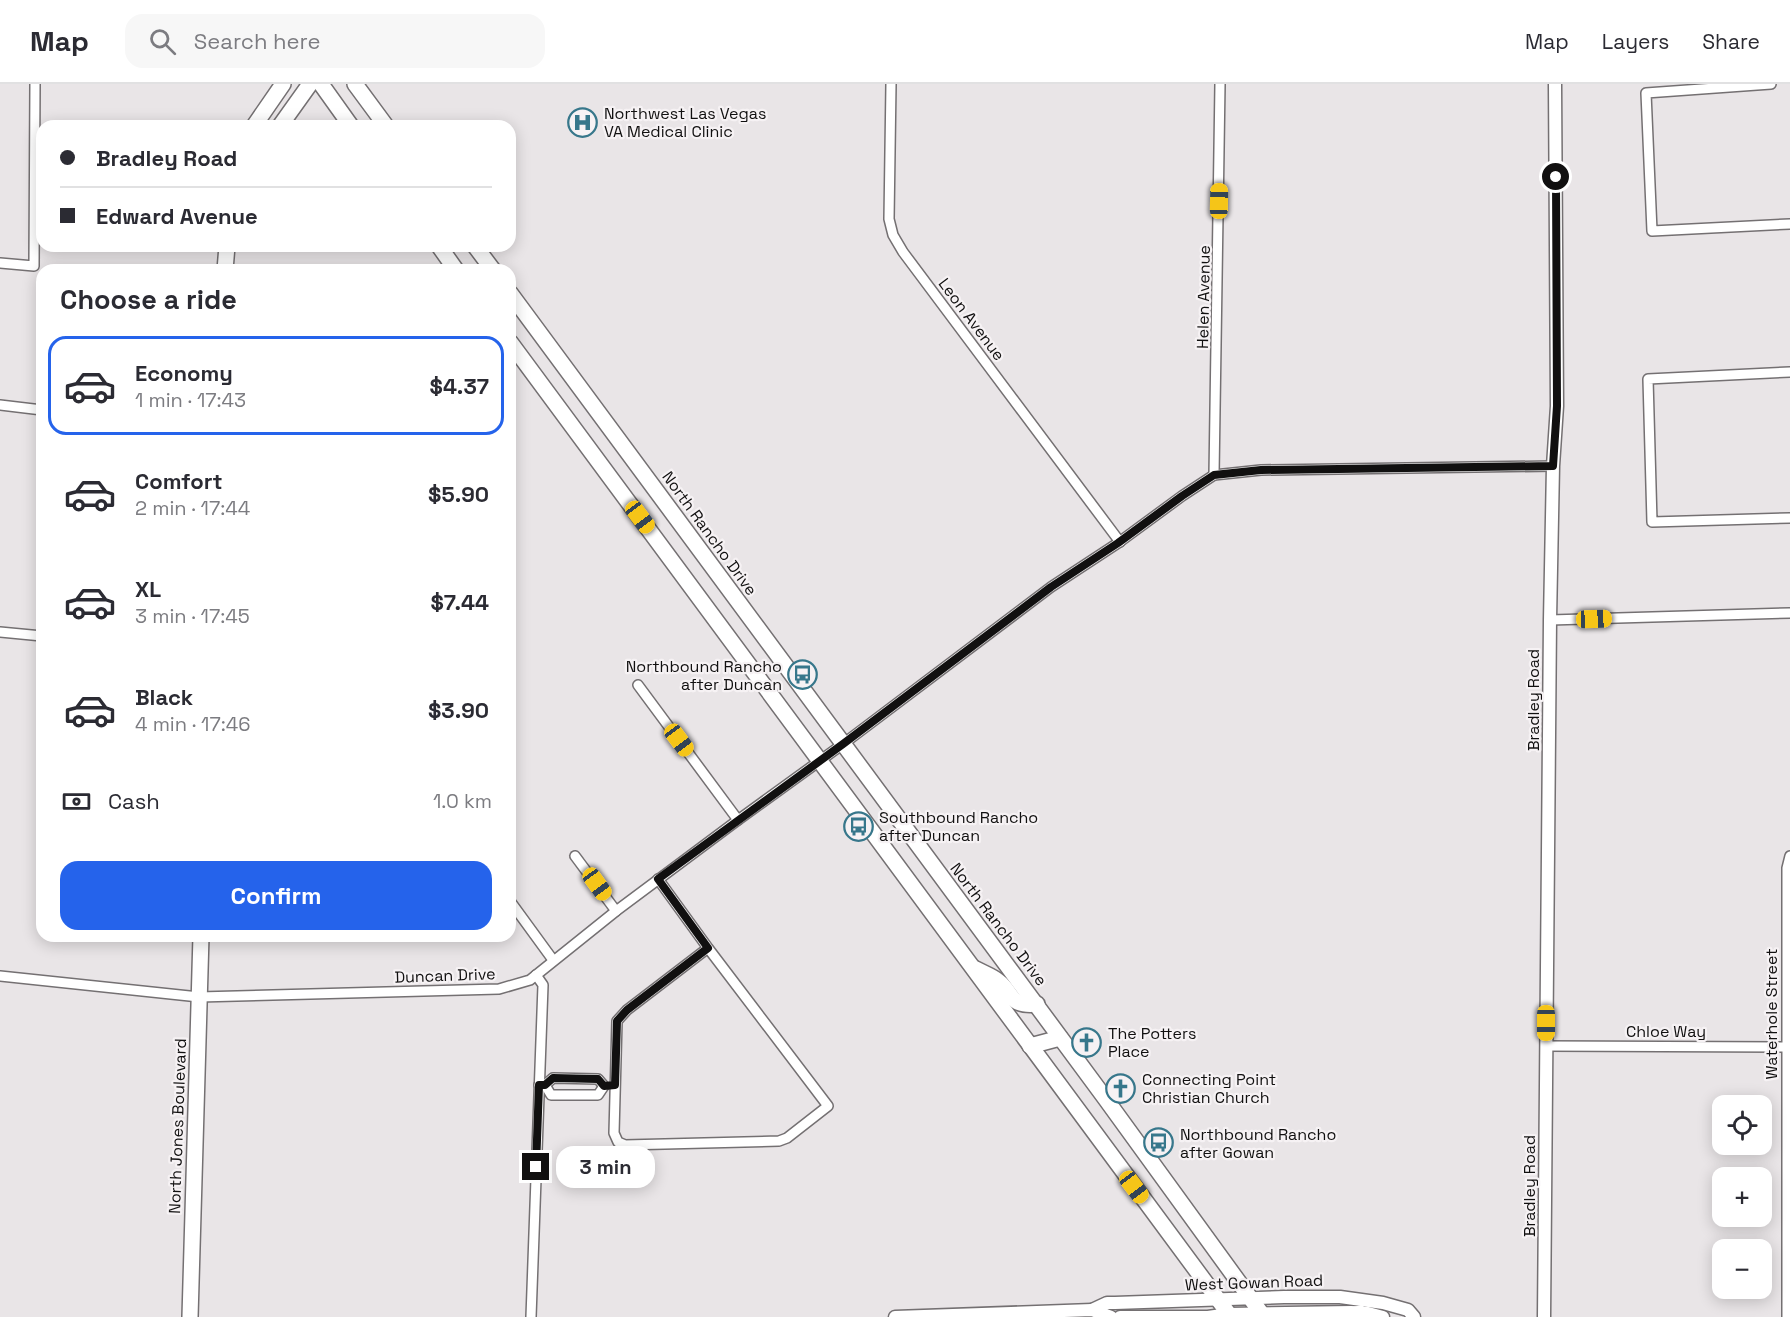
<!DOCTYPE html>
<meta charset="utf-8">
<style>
:root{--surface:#fff;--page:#f7f7f7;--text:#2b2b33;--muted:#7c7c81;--line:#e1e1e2;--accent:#2563eb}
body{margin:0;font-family:"Space Grotesk",sans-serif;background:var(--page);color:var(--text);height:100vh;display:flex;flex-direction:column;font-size:22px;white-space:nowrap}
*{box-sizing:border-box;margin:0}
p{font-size:20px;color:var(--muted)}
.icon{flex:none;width:33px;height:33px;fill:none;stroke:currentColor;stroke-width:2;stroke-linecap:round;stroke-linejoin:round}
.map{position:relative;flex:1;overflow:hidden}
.panel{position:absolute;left:36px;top:180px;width:480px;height:678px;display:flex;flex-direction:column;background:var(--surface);border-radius:18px;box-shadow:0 3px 15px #0003}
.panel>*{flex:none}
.guide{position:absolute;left:36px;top:36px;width:480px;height:132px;border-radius:18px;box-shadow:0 3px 15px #0003;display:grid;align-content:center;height:132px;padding:0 24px;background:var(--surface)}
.tools{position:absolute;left:1712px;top:1011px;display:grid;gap:12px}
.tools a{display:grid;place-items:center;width:60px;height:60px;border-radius:12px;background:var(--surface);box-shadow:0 3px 15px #0003;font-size:30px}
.end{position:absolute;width:27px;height:27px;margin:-14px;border:8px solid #111010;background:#fff;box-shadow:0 0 0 3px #fff}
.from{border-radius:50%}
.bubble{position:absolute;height:42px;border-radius:18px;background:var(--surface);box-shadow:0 3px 15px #0003;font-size:20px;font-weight:800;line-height:42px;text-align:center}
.car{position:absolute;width:18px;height:36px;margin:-18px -9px;border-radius:8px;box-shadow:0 0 4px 2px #0007;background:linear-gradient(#f5c518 24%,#345 0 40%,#f5c518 0 76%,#345 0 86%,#f5c518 0)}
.guide b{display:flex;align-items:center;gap:21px;height:57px;font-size:22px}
.guide b+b{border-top:2px solid var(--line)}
.guide i{width:15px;height:15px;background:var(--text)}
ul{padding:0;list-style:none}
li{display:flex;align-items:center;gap:18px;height:99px;margin:0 12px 9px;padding:0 12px;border:3px solid transparent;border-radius:18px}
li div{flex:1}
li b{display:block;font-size:22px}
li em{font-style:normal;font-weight:800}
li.current{border-color:var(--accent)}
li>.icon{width:54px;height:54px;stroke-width:1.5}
h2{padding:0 24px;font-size:27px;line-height:72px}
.pay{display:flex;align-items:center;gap:15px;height:66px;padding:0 24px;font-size:22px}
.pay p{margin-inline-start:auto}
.button{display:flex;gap:12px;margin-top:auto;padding:12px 24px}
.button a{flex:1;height:69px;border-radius:18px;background:var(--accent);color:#fff;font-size:24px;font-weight:800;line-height:69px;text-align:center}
header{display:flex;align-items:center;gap:36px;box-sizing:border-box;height:84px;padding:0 30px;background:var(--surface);border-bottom:2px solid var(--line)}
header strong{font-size:28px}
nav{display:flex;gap:33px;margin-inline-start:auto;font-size:21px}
.search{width:420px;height:54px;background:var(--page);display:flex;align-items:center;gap:15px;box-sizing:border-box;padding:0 21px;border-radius:18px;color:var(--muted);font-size:22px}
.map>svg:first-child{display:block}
</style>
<header>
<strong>Map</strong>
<div class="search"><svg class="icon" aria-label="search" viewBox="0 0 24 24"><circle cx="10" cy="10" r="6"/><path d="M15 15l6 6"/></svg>Search here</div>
<nav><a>Map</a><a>Layers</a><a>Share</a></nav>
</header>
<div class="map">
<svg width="1790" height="1233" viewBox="0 0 1790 1233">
<rect width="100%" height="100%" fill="#e9e5e7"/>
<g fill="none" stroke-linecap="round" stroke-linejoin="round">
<defs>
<g id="minor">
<path d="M891,0l-2,135 4,16 10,17 217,290"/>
<path d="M1771,0l-125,9 6,138 138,-7"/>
<path d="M0,179l34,3 1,-182"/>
<path d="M1790,288l-142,7 4,143 138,-4"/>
<path d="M0,321l42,5"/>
<path d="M1214,391l6,-391"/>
<path d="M1550,536l240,-7"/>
<path d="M0,548l42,4"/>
<path d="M638,601l100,135"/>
<path d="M575,772l41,55"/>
<path d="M658,795l50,69 120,158 -41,32 -8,3 -154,4 -7,-3 -4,-9 3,-112 10,-11 81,-62"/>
<path d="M510,817l43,59"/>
<path d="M0,892l199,21 300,-8 31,-9 86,-69 122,-91 105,-76 208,-157 67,-44 64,-47 32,-21 47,-5 292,-4"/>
<path d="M1546,962l240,1"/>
<path d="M539,1001h6l8,-7 45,1 6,7"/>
<path d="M545,1001l6,10h47l6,-9"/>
<path d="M531,1233l12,-332 -7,-10"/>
<path d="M1787,1233v-449l3,-12"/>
</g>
<g id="tertiary">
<path d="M1092,1226l15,-7h8l169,-6h56l43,6 25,7 6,7"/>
<path d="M895,1233l197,-7 19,7"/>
<path d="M1120,1233h88l21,-3 122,-2 17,1 15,4"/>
<path d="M1544,1233l6,-697 3,-154 4,-60 -2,-322"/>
</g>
<g id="primary">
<path d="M321,0l30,42"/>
<path d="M355,0l31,42"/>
<path d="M254,42l29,-42"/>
<path d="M280,42l30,-42"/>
<path d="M439,162l17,24"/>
<path d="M475,162l18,24"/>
<path d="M225,186l2,-24"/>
<path d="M510,209l595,805 159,219"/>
<path d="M510,258l721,975"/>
<path d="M976,885c7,4 16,7 22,12 16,12 10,26 39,23"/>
<path d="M1030,962l30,-8"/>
<path d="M190,1233l11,-381"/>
<path d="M1341,1233l19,-4"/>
</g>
</defs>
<use href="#minor" stroke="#747072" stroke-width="12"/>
<use href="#tertiary" stroke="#747072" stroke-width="15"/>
<use href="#primary" stroke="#747072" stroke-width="18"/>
<use href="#minor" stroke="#fff" stroke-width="9"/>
<use href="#tertiary" stroke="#fff" stroke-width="12"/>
<use href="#primary" stroke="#fff" stroke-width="15"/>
</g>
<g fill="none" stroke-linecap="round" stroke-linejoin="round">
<path stroke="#111010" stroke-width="8" d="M536,1083l3,-82h6l8,-7 45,1 6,7 11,-1 2,-64 10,-11 81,-62 -50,-69 185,-135 208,-157 67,-44 64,-47 32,-21 47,-5 292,-4 4,-60 -1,-229"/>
</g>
<defs>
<symbol id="hospital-ring" viewBox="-11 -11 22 22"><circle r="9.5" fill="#f6f2f4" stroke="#37778b" stroke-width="1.5"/><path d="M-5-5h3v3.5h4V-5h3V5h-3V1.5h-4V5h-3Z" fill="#37778b"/></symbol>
<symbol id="bus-ring" viewBox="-11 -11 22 22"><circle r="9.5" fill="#f6f2f4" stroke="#37778b" stroke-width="1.5"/><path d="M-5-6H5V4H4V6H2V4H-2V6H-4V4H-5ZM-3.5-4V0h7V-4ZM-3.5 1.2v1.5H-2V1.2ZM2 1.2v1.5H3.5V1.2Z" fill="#37778b"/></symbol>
<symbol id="church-ring" viewBox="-11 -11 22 22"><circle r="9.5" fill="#f6f2f4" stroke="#37778b" stroke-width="1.5"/><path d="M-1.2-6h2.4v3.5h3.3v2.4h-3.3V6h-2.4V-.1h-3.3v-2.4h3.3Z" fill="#37778b"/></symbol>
</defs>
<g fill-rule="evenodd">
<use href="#hospital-ring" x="566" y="22" width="33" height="33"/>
<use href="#bus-ring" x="786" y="574" width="33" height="33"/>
<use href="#bus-ring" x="842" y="726" width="33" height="33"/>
<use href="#church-ring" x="1070" y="942" width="33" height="33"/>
<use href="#church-ring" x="1104" y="988" width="33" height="33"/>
<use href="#bus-ring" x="1142" y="1042" width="33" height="33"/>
</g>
<g text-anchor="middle" stroke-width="4.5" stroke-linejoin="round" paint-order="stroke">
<g font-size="16" fill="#111010" stroke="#f6f2f4" text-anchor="start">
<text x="604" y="35">Northwest Las Vegas<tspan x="604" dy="18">VA Medical Clinic</tspan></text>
<text x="782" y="588" text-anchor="end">Northbound Rancho<tspan x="782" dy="18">after Duncan</tspan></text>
<text x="879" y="739">Southbound Rancho<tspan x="879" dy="18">after Duncan</tspan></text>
<text x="1108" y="955">The Potters<tspan x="1108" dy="18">Place</tspan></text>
<text x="1142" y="1001">Connecting Point<tspan x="1142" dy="18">Christian Church</tspan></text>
<text x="1180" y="1056">Northbound Rancho<tspan x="1180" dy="18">after Gowan</tspan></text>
</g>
<g font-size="16" fill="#111010" stroke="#f6f2f4">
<text transform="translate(1203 213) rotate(-89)" y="6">Helen Avenue</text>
<text transform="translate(972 235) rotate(53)" y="6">Leon Avenue</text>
<text transform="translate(710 449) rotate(54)" y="6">North Rancho Drive</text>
<text transform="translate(1533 616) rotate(-90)" y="6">Bradley Road</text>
<text transform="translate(999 840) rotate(53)" y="6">North Rancho Drive</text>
<text transform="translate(445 891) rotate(-2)" y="6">Duncan Drive</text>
<text transform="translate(1771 930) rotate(-90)" y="6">Waterhole Street</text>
<text x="1666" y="953">Chloe Way</text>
<text transform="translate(177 1042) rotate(-88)" y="6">North Jones Boulevard</text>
<text transform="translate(1529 1102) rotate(-90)" y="6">Bradley Road</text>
<text transform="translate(1254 1198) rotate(-2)" y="6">West Gowan Road</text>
</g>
</g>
</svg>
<div class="tools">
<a><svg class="icon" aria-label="locate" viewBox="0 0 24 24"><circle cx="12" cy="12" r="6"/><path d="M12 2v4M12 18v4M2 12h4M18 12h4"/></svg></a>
<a>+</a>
<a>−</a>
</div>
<i class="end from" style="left:1556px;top:93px"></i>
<i class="end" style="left:536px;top:1083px"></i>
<div class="bubble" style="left:556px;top:1062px;width:99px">3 min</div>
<i class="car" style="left:1219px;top:117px;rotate:1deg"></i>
<i class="car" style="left:640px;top:433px;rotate:143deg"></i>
<i class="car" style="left:1594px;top:535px;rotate:88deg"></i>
<i class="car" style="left:679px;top:656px;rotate:143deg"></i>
<i class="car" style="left:597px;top:800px;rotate:144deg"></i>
<i class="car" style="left:1546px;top:939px;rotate:180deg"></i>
<i class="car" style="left:1134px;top:1103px;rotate:143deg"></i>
<div class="guide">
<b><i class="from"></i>Bradley Road</b>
<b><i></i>Edward Avenue</b>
</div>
<section class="panel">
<h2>Choose a ride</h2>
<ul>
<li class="current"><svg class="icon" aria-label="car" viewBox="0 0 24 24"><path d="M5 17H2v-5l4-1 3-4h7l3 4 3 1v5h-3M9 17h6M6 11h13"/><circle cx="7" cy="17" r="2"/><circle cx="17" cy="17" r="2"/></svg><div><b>Economy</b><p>1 min · 17:43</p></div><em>$4.37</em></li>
<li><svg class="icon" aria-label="car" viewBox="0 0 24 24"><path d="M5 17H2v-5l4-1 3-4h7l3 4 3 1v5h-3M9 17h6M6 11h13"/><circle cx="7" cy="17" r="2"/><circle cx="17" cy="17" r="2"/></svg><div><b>Comfort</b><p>2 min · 17:44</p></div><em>$5.90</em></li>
<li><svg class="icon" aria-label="car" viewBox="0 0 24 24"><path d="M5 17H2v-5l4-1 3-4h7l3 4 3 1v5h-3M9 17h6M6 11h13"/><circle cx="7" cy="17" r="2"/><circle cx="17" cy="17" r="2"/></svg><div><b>XL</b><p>3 min · 17:45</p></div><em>$7.44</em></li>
<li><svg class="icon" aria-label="car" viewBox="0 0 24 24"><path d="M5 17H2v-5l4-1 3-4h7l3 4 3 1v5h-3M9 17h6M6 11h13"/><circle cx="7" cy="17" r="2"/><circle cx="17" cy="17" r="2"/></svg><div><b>Black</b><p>4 min · 17:46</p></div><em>$3.90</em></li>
</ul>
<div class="pay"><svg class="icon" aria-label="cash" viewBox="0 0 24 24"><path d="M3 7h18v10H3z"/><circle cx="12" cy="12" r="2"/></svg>Cash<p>1.0 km</p></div>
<div class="button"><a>Confirm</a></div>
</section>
</div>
